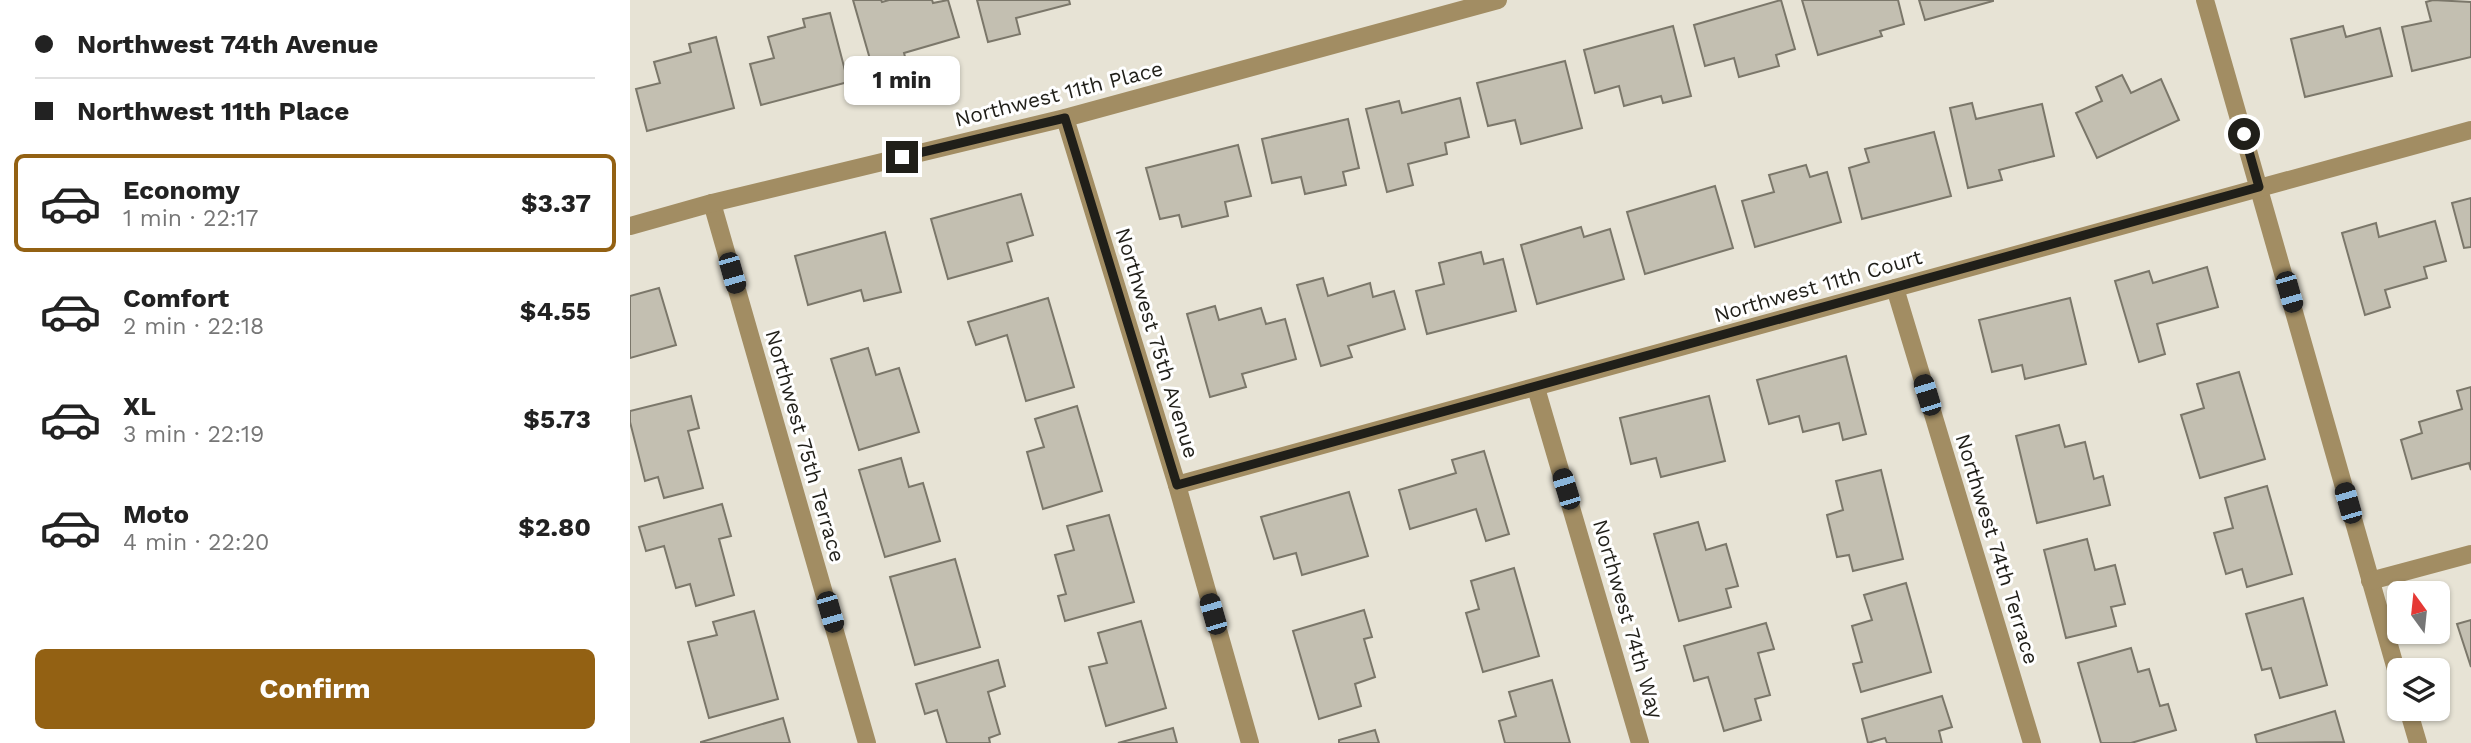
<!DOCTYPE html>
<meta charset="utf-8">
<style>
:root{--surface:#fff;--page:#f2f2f2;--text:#222;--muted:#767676;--line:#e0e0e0;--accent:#936113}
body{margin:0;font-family:"Work Sans",sans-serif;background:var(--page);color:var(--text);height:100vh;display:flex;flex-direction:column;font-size:26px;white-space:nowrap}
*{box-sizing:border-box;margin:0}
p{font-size:23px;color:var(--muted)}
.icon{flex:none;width:38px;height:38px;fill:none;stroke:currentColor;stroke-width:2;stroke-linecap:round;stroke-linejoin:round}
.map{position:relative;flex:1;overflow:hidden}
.details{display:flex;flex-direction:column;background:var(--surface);width:630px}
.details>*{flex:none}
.banner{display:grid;align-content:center;height:154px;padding:0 35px;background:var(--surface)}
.needle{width:46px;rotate:345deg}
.fabs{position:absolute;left:1757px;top:581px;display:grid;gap:14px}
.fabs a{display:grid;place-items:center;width:63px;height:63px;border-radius:10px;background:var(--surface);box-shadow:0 2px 5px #0004;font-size:35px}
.end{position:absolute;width:32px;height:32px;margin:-16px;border:9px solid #201f19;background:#fff;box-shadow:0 0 0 4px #fff}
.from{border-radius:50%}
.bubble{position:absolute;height:49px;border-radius:10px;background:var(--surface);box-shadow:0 2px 5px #0004;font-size:23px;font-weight:700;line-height:49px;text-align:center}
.car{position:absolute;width:21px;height:42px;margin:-21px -10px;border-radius:9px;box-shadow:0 0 5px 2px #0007;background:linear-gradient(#222 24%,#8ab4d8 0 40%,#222 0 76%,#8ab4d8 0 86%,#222 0)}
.banner b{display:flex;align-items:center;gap:24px;height:66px;font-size:26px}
.banner b+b{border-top:2px solid var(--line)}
.banner i{width:18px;height:18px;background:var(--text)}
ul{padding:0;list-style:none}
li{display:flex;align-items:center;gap:21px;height:98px;margin:0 14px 10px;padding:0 21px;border:4px solid transparent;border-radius:10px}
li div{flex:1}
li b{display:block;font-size:26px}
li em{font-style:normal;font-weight:700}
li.active{border-color:var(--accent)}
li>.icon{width:63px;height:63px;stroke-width:1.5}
.action{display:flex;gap:14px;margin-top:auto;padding:14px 35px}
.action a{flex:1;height:80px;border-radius:10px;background:var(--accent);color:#fff;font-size:28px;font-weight:700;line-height:80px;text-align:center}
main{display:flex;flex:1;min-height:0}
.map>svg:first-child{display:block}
</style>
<main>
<section class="details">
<div class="banner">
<b><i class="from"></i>Northwest 74th Avenue</b>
<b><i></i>Northwest 11th Place</b>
</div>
<ul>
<li class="active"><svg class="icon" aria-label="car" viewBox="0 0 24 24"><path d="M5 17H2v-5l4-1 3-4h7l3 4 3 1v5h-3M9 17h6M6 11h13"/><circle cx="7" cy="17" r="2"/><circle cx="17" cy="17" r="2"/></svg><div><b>Economy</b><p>1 min · 22:17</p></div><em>$3.37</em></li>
<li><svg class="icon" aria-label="car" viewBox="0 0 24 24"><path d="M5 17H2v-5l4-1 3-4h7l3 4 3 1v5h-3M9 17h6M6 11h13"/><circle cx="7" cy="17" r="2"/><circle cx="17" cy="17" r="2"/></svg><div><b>Comfort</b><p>2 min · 22:18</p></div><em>$4.55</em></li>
<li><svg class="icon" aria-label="car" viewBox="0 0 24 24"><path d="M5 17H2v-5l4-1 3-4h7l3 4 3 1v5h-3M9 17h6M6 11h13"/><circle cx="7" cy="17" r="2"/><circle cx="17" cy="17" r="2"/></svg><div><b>XL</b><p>3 min · 22:19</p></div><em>$5.73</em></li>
<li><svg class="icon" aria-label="car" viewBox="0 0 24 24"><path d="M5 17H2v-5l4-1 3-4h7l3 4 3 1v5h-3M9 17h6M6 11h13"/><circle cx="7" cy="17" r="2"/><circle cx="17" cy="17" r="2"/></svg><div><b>Moto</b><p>4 min · 22:20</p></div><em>$2.80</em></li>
</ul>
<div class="action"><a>Confirm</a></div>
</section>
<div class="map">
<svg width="1841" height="743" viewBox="0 0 1841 743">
<rect width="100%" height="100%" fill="#e7e3d5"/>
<g fill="#c3bfb1" stroke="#7b776a" stroke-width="2">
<path d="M223,0h28l1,2 7,-2h43l1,3 15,-3 11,37 -55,16 3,11 -33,9z"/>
<path d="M347,0h92l1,4 -54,14 4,16 -32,8z"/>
<path d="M1151,0l14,49 -19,6 3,11 -40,11 -5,-19 -29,8 -11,-41z"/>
<path d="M1172,0h96l6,24 -24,7 2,5 -64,19z"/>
<path d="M1289,0h74v1l-68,19z"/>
<path d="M1803,0l38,2v55l-59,14 -10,-44 29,-6 -5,-19z"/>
<path d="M200,13l18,69 -87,23 -11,-41 24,-6 -6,-21 37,-10 -2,-8z"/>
<path d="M1043,26l18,70 -28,7 -2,-7 -37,10 -5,-20 -24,7 -11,-43z"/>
<path d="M1713,26l3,11 34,-9 12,48 -87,21 -14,-58z"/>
<path d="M86,37l18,71 -87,23 -11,-42 24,-6 -6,-21 37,-10 -2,-8z"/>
<path d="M935,61l17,67 -61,16 -6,-24 -27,6 -11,-43z"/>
<path d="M1492,75l9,18 30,-14 18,41 -82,38 -21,-45 26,-12 -6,-14z"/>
<path d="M830,98l9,39 -24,6 2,11 -39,10 5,21 -26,7 -21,-83 33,-8 3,12z"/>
<path d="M1342,103l4,16 66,-15 12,52 -55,14 3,10 -34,8 -18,-80z"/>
<path d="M718,119l11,49 -16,4 3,13 -41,9 -4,-17 -29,6 -10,-44z"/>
<path d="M1304,132l17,64 -89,23 -13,-51 20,-6 -4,-13z"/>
<path d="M608,145l13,51 -26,6 3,14 -46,11 -3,-12 -19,4 -14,-51z"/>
<path d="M1176,165l4,12 17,-5 14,50 -86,25 -13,-46 32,-9 -5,-17z"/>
<path d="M1085,186l18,62 -88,26 -18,-62z"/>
<path d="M391,194l12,41 -26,8 5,18 -64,18 -17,-60z"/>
<path d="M1841,198v49l-7,1 -12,-45z"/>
<path d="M1805,221l11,40 -22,6 3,11 -42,12 5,17 -25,8 -23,-82 34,-10 3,14z"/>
<path d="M951,227l3,10 26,-8 14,50 -87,25 -16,-59z"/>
<path d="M255,232l16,60 -37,9 -3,-11 -53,15 -13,-49z"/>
<path d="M851,252l3,12 19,-5 13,52 -89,23 -11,-43 28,-7 -5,-21z"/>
<path d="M1577,267l11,40 -61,17 8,30 -26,8 -24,-81 34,-10 4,12z"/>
<path d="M693,278l5,18 42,-13 3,14 21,-6 11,38 -57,17 4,11 -31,9 -24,-81z"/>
<path d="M29,288l17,57 -46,13v-62z"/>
<path d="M418,298l26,89 -48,14 -19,-66 -31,10 -8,-23z"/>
<path d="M1440,298l16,66 -61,15 -3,-14 -30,7 -13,-52z"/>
<path d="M585,306l4,14 42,-12 5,16 19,-5 11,40 -54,15 4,13 -36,10 -23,-83z"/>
<path d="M238,348l8,27 23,-7 20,64 -60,18 -28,-91z"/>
<path d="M1216,356l20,78 -23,6 -4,-17 -36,9 -4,-16 -30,8 -12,-44z"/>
<path d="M1609,372l26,87 -65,19 -19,-63 23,-7 -7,-24z"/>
<path d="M1841,387v83l-2,-7 -57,16 -11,-39 21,-7 -3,-11 43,-13 -5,-18z"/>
<path d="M61,396l8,32 -11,3 15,57 -39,10 -6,-21 -13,4 -15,-59v-11z"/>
<path d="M1079,396l16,65 -64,16 -5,-19 -25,6 -11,-46z"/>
<path d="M447,406l25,85 -59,18 -16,-57 17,-5 -9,-28z"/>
<path d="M1429,425l6,22 20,-5 9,37 9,-3 7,29 -73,18 -21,-87z"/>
<path d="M854,451l25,83 -23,7 -10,-32 -66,20 -11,-39 57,-17 -4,-13z"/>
<path d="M271,458l8,29 14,-4 17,58 -55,16 -26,-87z"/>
<path d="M1251,470l22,89 -50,12 -4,-16 -12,2 -10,-42 16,-5 -7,-29z"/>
<path d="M1637,486l25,88 -45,13 -5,-18 -16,5 -12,-41 19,-5 -8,-30z"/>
<path d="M719,492l19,64 -66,19 -6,-22 -22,6 -13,-42z"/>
<path d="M92,504l9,32 -12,3 15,56 -38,11 -6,-22 -14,4 -12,-42 -18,5 -7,-24z"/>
<path d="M479,515l25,87 -69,19 -7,-25 8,-2 -11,-39 19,-5 -7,-24z"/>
<path d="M1068,522l8,28 20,-6 12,42 -12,3 5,18 -52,14 -25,-87z"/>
<path d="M1457,539l8,31 20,-5 10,39 -14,3 5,19 -50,12 -22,-88z"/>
<path d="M325,559l25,88 -65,18 -25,-88z"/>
<path d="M884,568l25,88 -56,16 -17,-59 13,-4 -8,-28z"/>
<path d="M1276,583l25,89 -70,20 -8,-28 9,-2 -10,-36 20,-6 -8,-25z"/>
<path d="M1673,598l24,87 -47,13 -9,-30 -9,2 -16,-56z"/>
<path d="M734,610l8,27 -8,2 11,38 -20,7 6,22 -42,13 -26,-88z"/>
<path d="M124,611l24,88 -69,19 -21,-76 29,-7 -4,-13z"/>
<path d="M1841,620v47l-14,-43z"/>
<path d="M511,621l25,87 -60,18 -17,-59 18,-4 -9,-30z"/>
<path d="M1136,623l8,26 -16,4 12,42 -15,4 6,21 -37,11 -16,-54 -14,4 -10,-35z"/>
<path d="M1501,648l7,24 11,-3 11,37 8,-2 8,26 -45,13h-30l-23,-80z"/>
<path d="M368,660l7,26 -17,6 12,42 -11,4 1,5h-43l-10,-33 -12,4 -9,-30z"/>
<path d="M922,680l18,63h-65l-6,-22 17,-5 -7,-24z"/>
<path d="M1312,696l10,31 -13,4 3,12h-55l-2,-5 -17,5 -6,-24z"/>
<path d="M1705,711l9,31 -87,1 -2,-8z"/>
<path d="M153,718l7,25h-89v-1z"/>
<path d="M543,728l4,15h-59z"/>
<path d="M745,730l4,13h-40v-3z"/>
</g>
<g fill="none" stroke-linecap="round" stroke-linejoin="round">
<g stroke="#a28d63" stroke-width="18">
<path d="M1575,0l194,680"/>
<path d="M435,118l112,367 73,258"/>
<path d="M82,203l155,540"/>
<path d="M0,226l82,-23 353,-85 433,-118"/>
<path d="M1265,288l137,455"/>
<path d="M906,388l104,355"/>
<path d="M547,485l1294,-355"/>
<path d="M1740,581l101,-27"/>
<path d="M1778,709l10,34"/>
</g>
</g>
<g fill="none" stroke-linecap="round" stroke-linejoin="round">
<path stroke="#201f19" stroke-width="9" d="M272,157l163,-39 112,367 1082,-298 -15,-53"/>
</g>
<g text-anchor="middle" stroke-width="6" stroke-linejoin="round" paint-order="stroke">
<g font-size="21" fill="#201f19" stroke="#fff">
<text transform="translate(429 94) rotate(-14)" y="7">Northwest 11th Place</text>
<text transform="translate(1188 286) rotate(-16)" y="7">Northwest 11th Court</text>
<text transform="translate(527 343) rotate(73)" y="7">Northwest 75th Avenue</text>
<text transform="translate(175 446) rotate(74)" y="7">Northwest 75th Terrace</text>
<text transform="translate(1367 549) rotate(73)" y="7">Northwest 74th Terrace</text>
<text transform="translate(998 619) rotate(74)" y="7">Northwest 74th Way</text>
</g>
</g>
</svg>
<div class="fabs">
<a><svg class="needle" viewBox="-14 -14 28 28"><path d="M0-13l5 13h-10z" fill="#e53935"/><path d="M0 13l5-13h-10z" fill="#767676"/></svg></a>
<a><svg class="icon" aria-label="layers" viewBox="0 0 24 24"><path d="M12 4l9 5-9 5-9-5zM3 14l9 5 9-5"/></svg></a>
</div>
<i class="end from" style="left:1614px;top:134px"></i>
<i class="end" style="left:272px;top:157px"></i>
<div class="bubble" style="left:214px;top:56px;width:116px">1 min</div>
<i class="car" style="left:102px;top:273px;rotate:164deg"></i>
<i class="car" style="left:1659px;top:292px;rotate:164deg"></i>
<i class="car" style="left:1297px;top:395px;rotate:343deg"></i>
<i class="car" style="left:936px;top:489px;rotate:343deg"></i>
<i class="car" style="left:1718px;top:503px;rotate:344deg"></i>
<i class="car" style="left:200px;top:612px;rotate:164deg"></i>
<i class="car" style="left:583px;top:614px;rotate:344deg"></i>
</div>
</main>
